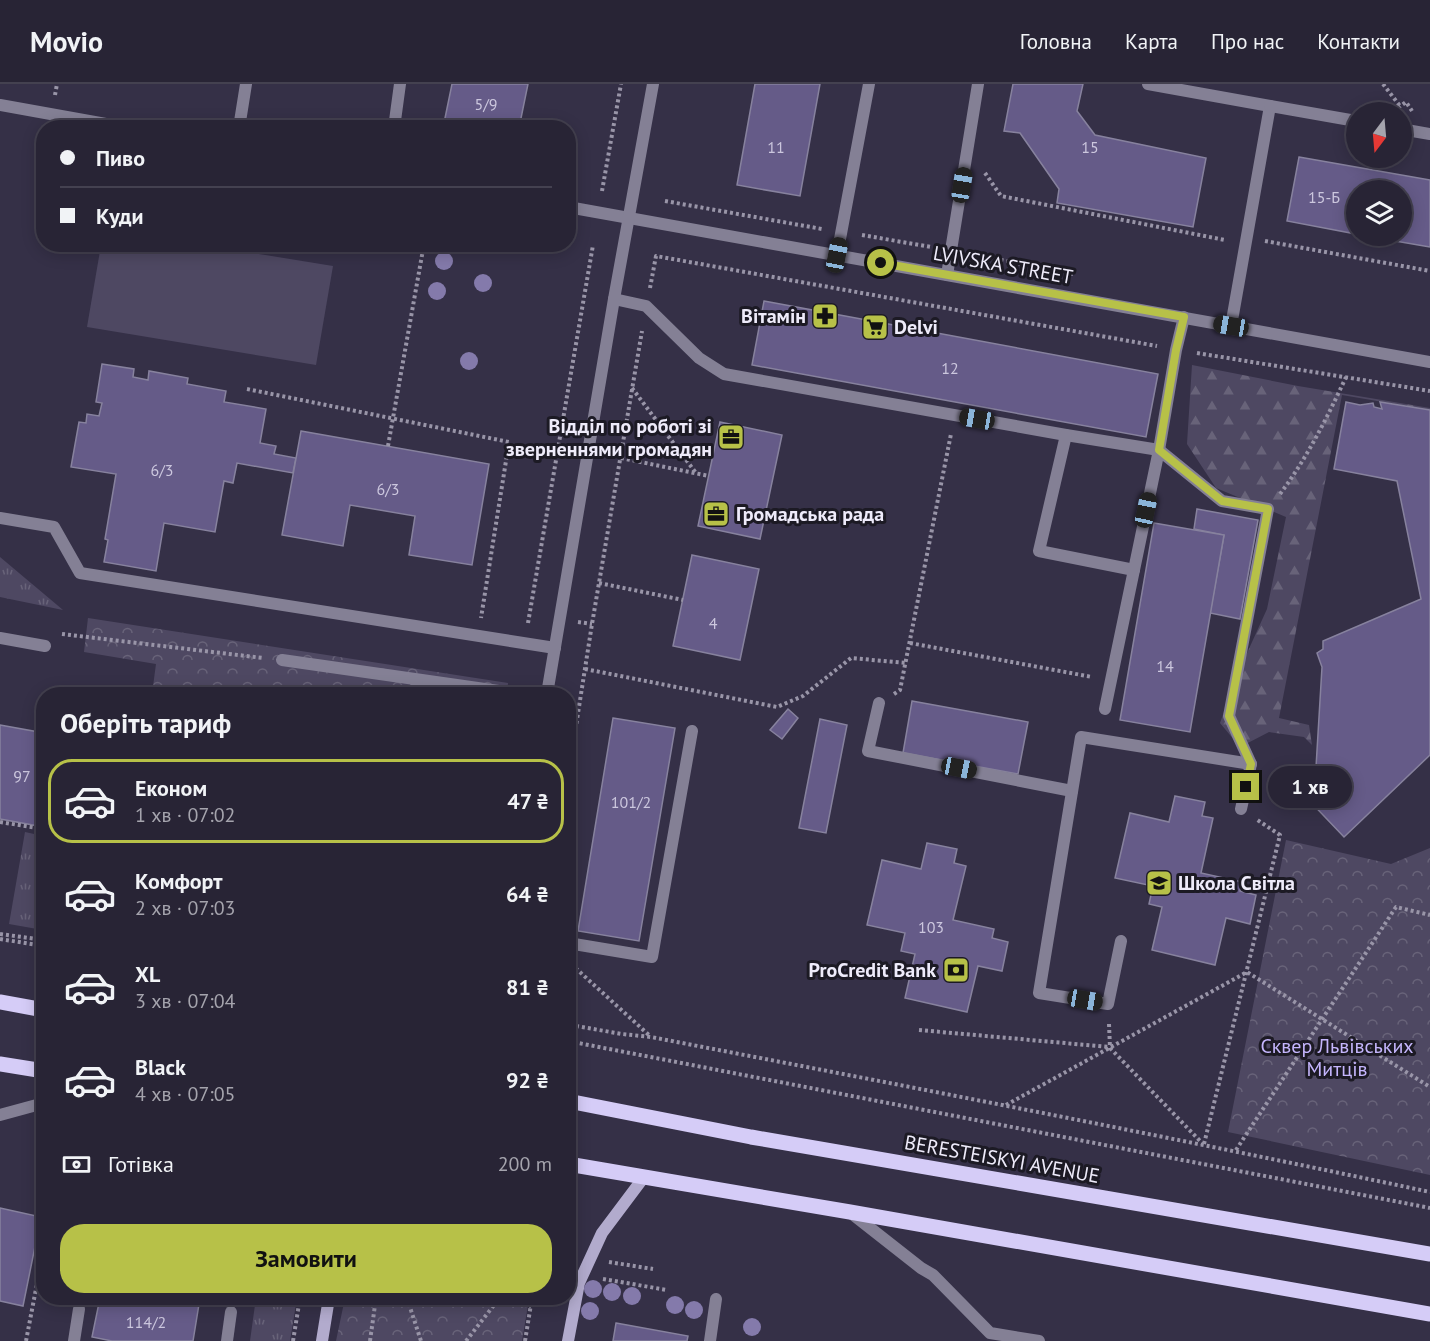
<!DOCTYPE html>
<html lang="uk">
<meta charset="utf-8">
<style>
:root{--surface:#282435;--page:#302c3d;--text:#f1f3f6;--muted:#a5a4ad;--line:#444150;--accent:#b7c148}
body{margin:0;font-family:"PT Sans",sans-serif;background:var(--page);color:var(--text);height:100vh;display:flex;flex-direction:column;font-size:22px;white-space:nowrap}
*{box-sizing:border-box;margin:0}
p{font-size:20px;color:var(--muted)}
.icon{flex:none;width:33px;height:33px;fill:none;stroke:currentColor;stroke-width:2;stroke-linecap:round;stroke-linejoin:round}
.map{position:relative;flex:1;overflow:hidden}
.drawer{position:absolute;left:36px;top:603px;width:540px;height:618px;display:flex;flex-direction:column;background:var(--surface);border-radius:24px;box-shadow:0 3px 15px #0003,0 0 0 2px var(--line)}
.drawer>*{flex:none}
.top-card{position:absolute;left:36px;top:36px;width:540px;height:132px;border-radius:24px;box-shadow:0 3px 15px #0003,0 0 0 2px var(--line);display:grid;align-content:center;height:132px;padding:0 24px;background:var(--surface)}
.needle{width:39px;rotate:196deg}
.controls{position:absolute;left:1346px;top:18px;display:grid;gap:12px}
.controls a{display:grid;place-items:center;width:66px;height:66px;border-radius:50%;background:var(--surface);box-shadow:0 3px 15px #0003,0 0 0 2px var(--line);font-size:30px}
.end{position:absolute;width:27px;height:27px;margin:-14px;border:8px solid #b7c148;background:#111;box-shadow:0 0 0 3px #111}
.from{border-radius:50%}
.bubble{position:absolute;height:42px;border-radius:21px;background:var(--surface);box-shadow:0 3px 15px #0003,0 0 0 2px var(--line);font-size:20px;font-weight:600;line-height:42px;text-align:center}
.car{position:absolute;width:18px;height:36px;margin:-18px -9px;border-radius:8px;box-shadow:0 0 4px 2px #0007;background:linear-gradient(#222 24%,#8ab4d8 0 40%,#222 0 76%,#8ab4d8 0 86%,#222 0)}
.top-card b{display:flex;align-items:center;gap:21px;height:57px;font-size:22px}
.top-card b+b{border-top:2px solid var(--line)}
.top-card i{width:15px;height:15px;background:var(--text)}
ul{padding:0;list-style:none}
li{display:flex;align-items:center;gap:18px;height:84px;margin:0 12px 9px;padding:0 12px;border:3px solid transparent;border-radius:24px}
li div{flex:1}
li b{display:block;font-size:22px}
li em{font-style:normal;font-weight:600}
li.selected{border-color:var(--accent)}
li>.icon{width:54px;height:54px;stroke-width:1.5}
h2{padding:0 24px;font-size:27px;line-height:72px}
.pay{display:flex;align-items:center;gap:15px;height:66px;padding:0 24px;font-size:22px}
.pay p{margin-inline-start:auto}
.button{display:flex;gap:12px;margin-top:auto;padding:12px 24px}
.button a{flex:1;height:69px;border-radius:24px;background:var(--accent);color:#111;font-size:24px;font-weight:600;line-height:69px;text-align:center}
header{display:flex;align-items:center;gap:36px;box-sizing:border-box;height:84px;padding:0 30px;background:var(--surface);border-bottom:2px solid var(--line)}
header strong{font-size:28px}
nav{display:flex;gap:33px;margin-inline-start:auto;font-size:21px}
.map>svg:first-child{display:block}
</style>
<header>
<strong>Movio</strong>
<nav><a>Головна</a><a>Карта</a><a>Про нас</a><a>Контакти</a></nav>
</header>
<div class="map">
<svg width="1430" height="1257" viewBox="0 0 1430 1257">
<defs>
<pattern id="grass-tufts" width="24" height="20" patternUnits="userSpaceOnUse" patternTransform="scale(1.5)"><rect width="24" height="20" fill="#4e4862"/><path d="M3 7l-1-3M5 7V3M7 7l1-3M15 17l-1-3M17 17v-4M19 17l1-3" fill="none" stroke="#686379"/></pattern>
<pattern id="forest-firs" width="22" height="20" patternUnits="userSpaceOnUse" patternTransform="scale(1.5)"><rect width="22" height="20" fill="#4e4862"/><path d="M5 1l3.5 6h-7zM16 11l3.5 6h-7z" fill="#686379"/></pattern>
<pattern id="park-crowns" width="20" height="18" patternUnits="userSpaceOnUse" patternTransform="scale(1.5)"><rect width="20" height="18" fill="#4e4862"/><path d="M2 6a3 3 0 1 1 6 0M12 15a3 3 0 1 1 6 0" fill="none" stroke="#686379"/></pattern>
</defs>
<rect width="100%" height="100%" fill="#353047"/>
<g fill="url(#grass-tufts)">
<path d="M0,473l63,53 -63,-13z"/>
<path d="M25,748l18,4v94l-34,-6z"/>
<path d="M211,1214h86l-7,43h-40l5,-36z"/>
</g>
<path fill="url(#forest-firs)" d="M1192,281l106,21 132,22v2l-88,-15 -63,323 30,7 3,20 -8,-8 -35,-5 -29,15 -20,-24 18,-50 29,-64 19,-92 -70,-29 -29,-44z"/>
<g fill="url(#park-crowns)">
<path d="M88,534l420,65 -1,11h-355l4,-30 -72,-12z"/>
<path d="M1286,756l105,24 39,-16v327l-202,-43z"/>
<path d="M345,1214h141l42,7 -6,36h-186z"/>
</g>
<path fill="#4e4862" d="M101,161h103l129,21 -17,99 -229,-38z"/>
<g fill="#655b88" stroke="#87829e" stroke-width="1.5">
<path d="M452,0h76l-9,44h-55l-20,-5z"/>
<path d="M755,0h65l-20,112 -63,-11z"/>
<path d="M1013,0h70l-6,27 18,24 111,23 -13,69 -136,-24 2,-14 -39,-56 -16,-2z"/>
<path d="M1299,73l131,23v67l-64,-11h35v-46h-45v44l-69,-13z"/>
<path d="M764,217l394,73 -12,63 -394,-72z"/>
<path d="M102,280l32,5 -1,8 15,3 1,-9 39,7 -1,6 39,7 -2,11 42,7 -6,34 16,3 -2,8 22,4 -3,15 -56,-10 -4,20 -9,-2 -9,51 -51,-9 -8,48 -52,-9 4,-22 -3,-1 11,-65 -45,-7 8,-45 7,1 1,-9 12,2 3,-13 -6,-1z"/>
<path d="M1346,318l14,3 13,-2 1,4 8,2 -2,-7 50,8v345l-86,82 -40,-42 11,-11 7,-117 -5,-14 6,-4v-8l98,-42 -24,-118 -63,-12z"/>
<path d="M720,338l62,13 -22,104 -62,-13z"/>
<path d="M301,347l188,33 -17,101 -63,-10 6,-39 -65,-11 -7,41 -61,-11z"/>
<path d="M1197,425l61,11 -18,99 -30,-6 14,-78 -30,-6z"/>
<path d="M1154,439l70,12 -34,197 -70,-12z"/>
<path d="M692,471l67,14 -19,91 -67,-14z"/>
<path d="M912,617l116,21 -10,52 -115,-21z"/>
<path d="M788,625l10,9 -16,21 -12,-9z"/>
<path d="M613,634l62,10 -36,213 -61,-10z"/>
<path d="M820,635l27,6 -21,108 -27,-5z"/>
<path d="M0,641l44,8v94l-44,-8z"/>
<path d="M1175,712l30,6 -3,14 11,2 -12,55 41,9 -2,9 16,4 -6,29 -24,-6 -11,47 -63,-15 10,-43 -13,-3 4,-18 -38,-8 15,-65 39,9z"/>
<path d="M927,759l30,6 -3,14 12,3 -13,54 41,9 -2,9 16,4 -6,29 -24,-5 -11,46 -62,-14 10,-44 -14,-3 4,-18 -38,-8 15,-65 39,9z"/>
<path d="M0,1124l41,9 -18,89 -23,-5z"/>
<path d="M61,1214h39l-2,8 -37,-7z"/>
<path d="M100,1214h100l-7,43h-81l-20,-4z"/>
<path d="M616,1239l72,13 -1,5h-74z"/>
</g>
<g fill="none" stroke-linecap="round" stroke-linejoin="round">
<g stroke="#9995a8" stroke-width="4" stroke-dasharray="3 3" stroke-linecap="butt">
<path d="M1383,0l17,22"/>
<path d="M55,11l2,-11"/>
<path d="M1398,24l8,-6 6,9"/>
<path d="M985,89l16,23 224,44"/>
<path d="M602,107l19,-107"/>
<path d="M665,117l157,28"/>
<path d="M862,151l69,12"/>
<path d="M1265,157l165,30"/>
<path d="M971,170l102,20"/>
<path d="M650,204l6,-32 501,90"/>
<path d="M1197,269l233,38"/>
<path d="M632,304l64,85"/>
<path d="M247,305l262,53 -28,176"/>
<path d="M388,362l36,-202"/>
<path d="M621,374l88,18"/>
<path d="M1280,410c27,-36 47,-76 66,-117"/>
<path d="M599,499l84,17"/>
<path d="M578,538l14,2"/>
<path d="M528,539l65,-378"/>
<path d="M62,550l201,24"/>
<path d="M910,559l182,34"/>
<path d="M585,585l192,38 26,-11 48,-38 55,5"/>
<path d="M894,610l6,-4 51,-256"/>
<path d="M568,693l24,-153 50,-293"/>
<path d="M0,738l44,7"/>
<path d="M0,850l44,6"/>
<path d="M0,855l44,7"/>
<path d="M571,880l79,72"/>
<path d="M1109,940l1,24 93,96"/>
<path d="M576,942l46,8 29,3c260,50 520,100 779,155"/>
<path d="M919,946l190,17"/>
<path d="M568,957l862,167"/>
<path d="M1006,1021l241,-133 183,115"/>
<path d="M1204,1060l76,-309 -24,-16"/>
<path d="M1236,1066l160,-243 34,8"/>
<path d="M609,1178l44,7"/>
<path d="M603,1195l64,11"/>
<path d="M407,1214l14,43"/>
<path d="M486,1214l11,2"/>
<path d="M26,1257l18,-94"/>
<path d="M293,1257l7,-43"/>
<path d="M370,1257l6,-43"/>
<path d="M466,1257l32,-41 33,6"/>
<path d="M525,1257l7,-43"/>
</g>
<g stroke="#848095" stroke-width="12">
<path d="M1148,0l122,22 -39,220"/>
<path d="M1270,22l86,15"/>
<path d="M239,44l7,-44"/>
<path d="M394,44l6,-44"/>
<path d="M1401,45l29,5"/>
<path d="M837,171l32,-171"/>
<path d="M947,191l31,-191"/>
<path d="M614,215l32,7 53,52 25,16 342,61 93,15 63,51 46,8 -39,207 22,48 -10,45"/>
<path d="M1066,351l-27,116 95,19"/>
<path d="M0,434l54,9 26,46 475,75"/>
<path d="M0,554l45,8"/>
<path d="M282,576l238,34"/>
<path d="M415,610l2,-13"/>
<path d="M879,619l-11,48 204,40"/>
<path d="M1105,625l54,-259 17,-100 8,-33"/>
<path d="M1121,857l-13,63 -69,-11 42,-256 170,27"/>
<path d="M568,859l84,14 40,-226"/>
<path d="M74,1257l5,-32"/>
<path d="M227,1257l4,-29"/>
<path d="M710,1257l6,-42"/>
</g>
<g stroke="#848095" stroke-width="12">
<path d="M0,21l128,23"/>
<path d="M568,123l862,155"/>
<path d="M547,610l67,-395 39,-215"/>
<path d="M0,1031l44,-12"/>
<path d="M851,1129l70,55 12,7 57,58 49,8"/>
</g>
<g stroke="#b2abcd" stroke-width="12">
<path d="M322,1257l7,-43"/>
<path d="M568,1257l11,-58 23,-50 42,-56"/>
</g>
<g stroke="#d5ccf7" stroke-width="15">
<path d="M0,918l44,8"/>
<path d="M0,980l44,7"/>
<path d="M568,1017l183,36 679,117"/>
<path d="M568,1080l282,48 580,102"/>
</g>
</g>
<g fill="#847aab">
<circle cx="444" cy="177" r="9"/>
<circle cx="483" cy="199" r="9"/>
<circle cx="437" cy="207" r="9"/>
<circle cx="469" cy="277" r="9"/>
<circle cx="593" cy="1205" r="9"/>
<circle cx="612" cy="1208" r="9"/>
<circle cx="632" cy="1212" r="9"/>
<circle cx="675" cy="1221" r="9"/>
<circle cx="694" cy="1226" r="9"/>
<circle cx="590" cy="1227" r="9"/>
<circle cx="752" cy="1243" r="9"/>
</g>
<g fill="none" stroke-linecap="round" stroke-linejoin="round">
<path stroke="#b7c148" stroke-width="8" d="M881,179l303,54 -8,33 -17,100 63,51 46,8 -39,207 22,48 -5,23"/>
</g>
<defs>
<symbol id="pharmacy-square" viewBox="-11 -11 22 22"><rect x="-9" y="-9" width="18" height="18" rx="4" fill="#b7c148" stroke="#1c1a24"/><path d="M-2-6h4v4h4v4h-4v4h-4v-4h-4v-4h4Z" fill="#111"/></symbol>
<symbol id="supermarket-square" viewBox="-11 -11 22 22"><rect x="-9" y="-9" width="18" height="18" rx="4" fill="#b7c148" stroke="#1c1a24"/><path d="M-6-5.5h2.5l.6 2H6L4.5 2H-2.5L-4.4-4H-6ZM-1.5 3.2a1.3 1.3 0 1 0 .1 0ZM3 3.2a1.3 1.3 0 1 0 .1 0Z" fill="#111"/></symbol>
<symbol id="office-square" viewBox="-11 -11 22 22"><rect x="-9" y="-9" width="18" height="18" rx="4" fill="#b7c148" stroke="#1c1a24"/><path d="M-6-3h4V-5.5h4V-3h4V5H-6ZM-1-4.5V-3h2v-1.5ZM-6 0V1H6V0Z" fill="#111"/></symbol>
<symbol id="school-square" viewBox="-11 -11 22 22"><rect x="-9" y="-9" width="18" height="18" rx="4" fill="#b7c148" stroke="#1c1a24"/><path d="M0-5L7-2L0 1L-7-2ZM-4 1L0 2.5L4 1V4Q0 6-4 4Z" fill="#111"/></symbol>
<symbol id="bank-square" viewBox="-11 -11 22 22"><rect x="-9" y="-9" width="18" height="18" rx="4" fill="#b7c148" stroke="#1c1a24"/><path d="M-6-4H6V4H-6ZM0-2.3a2.3 2.3 0 1 0 0 4.6a2.3 2.3 0 1 0 0-4.6Z" fill="#111"/></symbol>
</defs>
<g fill-rule="evenodd">
<use href="#pharmacy-square" x="810" y="217" width="30" height="30"/>
<use href="#supermarket-square" x="860" y="228" width="30" height="30"/>
<use href="#office-square" x="716" y="338" width="30" height="30"/>
<use href="#office-square" x="701" y="415" width="30" height="30"/>
<use href="#school-square" x="1144" y="784" width="30" height="30"/>
<use href="#bank-square" x="941" y="871" width="30" height="30"/>
</g>
<g text-anchor="middle" stroke-width="6" stroke-linejoin="round" paint-order="stroke">
<g font-size="16" fill="#ccc7de">
<text x="486" y="26">5/9</text>
<text x="776" y="69">11</text>
<text x="1090" y="69">15</text>
<text x="1324" y="119">15-Б</text>
<text x="950" y="290">12</text>
<text x="162" y="392">6/3</text>
<text x="388" y="411">6/3</text>
<text x="713" y="545">4</text>
<text x="1165" y="588">14</text>
<text x="22" y="698">97</text>
<text x="631" y="724">101/2</text>
<text x="931" y="849">103</text>
<text x="146" y="1244">114/2</text>
</g>
<g font-size="20" fill="#eeebfa" stroke="#1c1a24">
<text transform="translate(1003 181) rotate(10)" y="7">LVIVSKA STREET</text>
<text transform="translate(1002 1075) rotate(10)" y="7">BERESTEISKYI AVENUE</text>
</g>
<g font-size="20" font-weight="bold" fill="#eeebfa" stroke="#1c1a24" text-anchor="end">
<text x="806" y="239">Вітамін</text>
<text x="894" y="250" text-anchor="start">Delvi</text>
<text x="712" y="349">Відділ по роботі зі<tspan x="712" dy="23">зверненнями громадян</tspan></text>
<text x="736" y="437" text-anchor="start">Громадська рада</text>
<text x="1178" y="806" text-anchor="start">Школа Світла</text>
<text x="936" y="893">ProCredit Bank</text>
</g>
<g font-size="20" fill="#c5b6fd" stroke="#1c1a24">
<text x="1337" y="969">Сквер Львівських<tspan x="1337" dy="23">Митців</tspan></text>
</g>
</g>
</svg>
<div class="controls">
<a><svg class="needle" viewBox="-14 -14 28 28"><path d="M0-13l5 13h-10z" fill="#e53935"/><path d="M0 13l5-13h-10z" fill="#a5a4ad"/></svg></a>
<a><svg class="icon" aria-label="layers" viewBox="0 0 24 24"><path d="M12 4l9 5-9 5-9-5zM3 14l9 5 9-5"/></svg></a>
</div>
<i class="end from" style="left:881px;top:179px"></i>
<i class="end" style="left:1246px;top:703px"></i>
<div class="bubble" style="left:1268px;top:682px;width:84px">1 хв</div>
<i class="car" style="left:962px;top:101px;rotate:9deg"></i>
<i class="car" style="left:837px;top:171px;rotate:11deg"></i>
<i class="car" style="left:1231px;top:242px;rotate:280deg"></i>
<i class="car" style="left:977px;top:335px;rotate:280deg"></i>
<i class="car" style="left:1146px;top:426px;rotate:12deg"></i>
<i class="car" style="left:959px;top:684px;rotate:101deg"></i>
<i class="car" style="left:1085px;top:916px;rotate:100deg"></i>
<div class="top-card">
<b><i class="from"></i>Пиво</b>
<b><i></i>Куди</b>
</div>
<section class="drawer">
<h2>Оберіть тариф</h2>
<ul>
<li class="selected"><svg class="icon" aria-label="car" viewBox="0 0 24 24"><path d="M5 17H2v-5l4-1 3-4h7l3 4 3 1v5h-3M9 17h6M6 11h13"/><circle cx="7" cy="17" r="2"/><circle cx="17" cy="17" r="2"/></svg><div><b>Економ</b><p>1 хв · 07:02</p></div><em>47 ₴</em></li>
<li><svg class="icon" aria-label="car" viewBox="0 0 24 24"><path d="M5 17H2v-5l4-1 3-4h7l3 4 3 1v5h-3M9 17h6M6 11h13"/><circle cx="7" cy="17" r="2"/><circle cx="17" cy="17" r="2"/></svg><div><b>Комфорт</b><p>2 хв · 07:03</p></div><em>64 ₴</em></li>
<li><svg class="icon" aria-label="car" viewBox="0 0 24 24"><path d="M5 17H2v-5l4-1 3-4h7l3 4 3 1v5h-3M9 17h6M6 11h13"/><circle cx="7" cy="17" r="2"/><circle cx="17" cy="17" r="2"/></svg><div><b>XL</b><p>3 хв · 07:04</p></div><em>81 ₴</em></li>
<li><svg class="icon" aria-label="car" viewBox="0 0 24 24"><path d="M5 17H2v-5l4-1 3-4h7l3 4 3 1v5h-3M9 17h6M6 11h13"/><circle cx="7" cy="17" r="2"/><circle cx="17" cy="17" r="2"/></svg><div><b>Black</b><p>4 хв · 07:05</p></div><em>92 ₴</em></li>
</ul>
<div class="pay"><svg class="icon" aria-label="cash" viewBox="0 0 24 24"><path d="M3 7h18v10H3z"/><circle cx="12" cy="12" r="2"/></svg>Готівка<p>200 m</p></div>
<div class="button"><a>Замовити</a></div>
</section>
</div>
